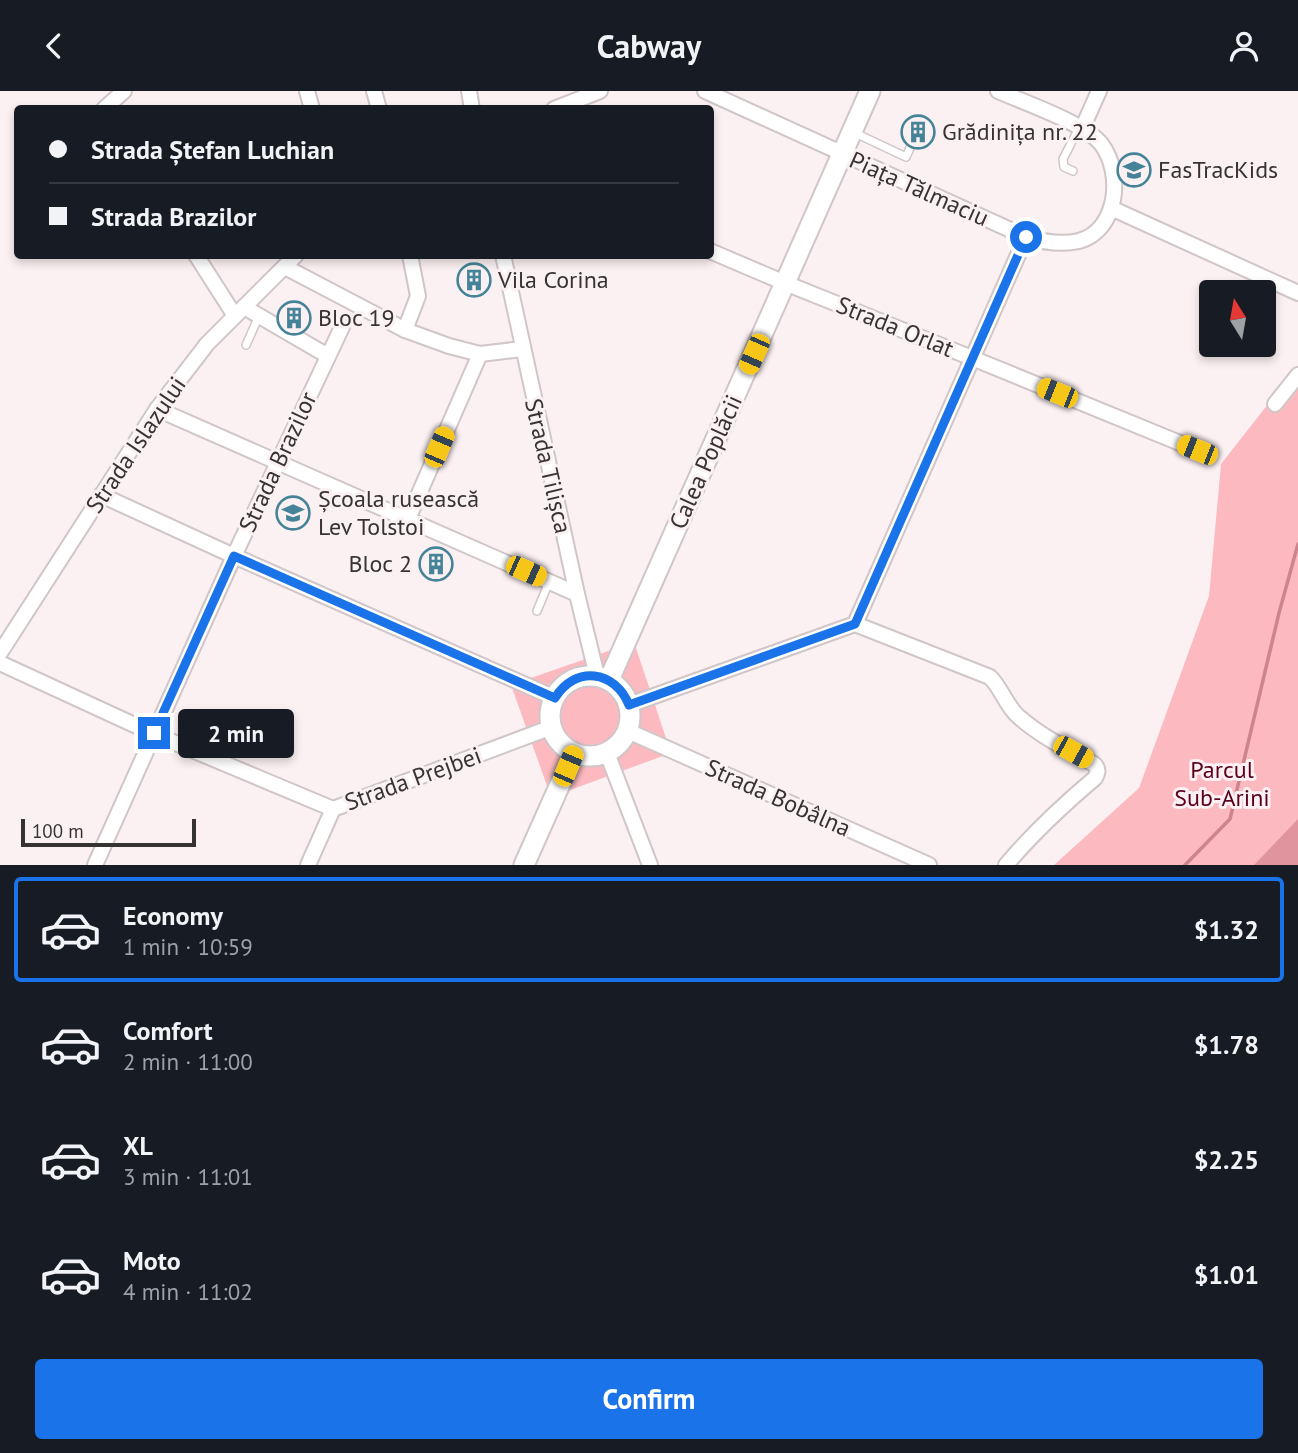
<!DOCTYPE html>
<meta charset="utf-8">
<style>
:root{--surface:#171b24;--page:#20242c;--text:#f1f3f6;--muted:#9ea1a6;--line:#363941;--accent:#1a73e8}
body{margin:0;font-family:"PT Sans",sans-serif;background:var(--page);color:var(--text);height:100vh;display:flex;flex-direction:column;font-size:26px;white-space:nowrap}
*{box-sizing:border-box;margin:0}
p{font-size:23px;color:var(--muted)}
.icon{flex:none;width:38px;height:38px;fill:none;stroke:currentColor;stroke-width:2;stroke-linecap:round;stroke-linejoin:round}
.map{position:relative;height:774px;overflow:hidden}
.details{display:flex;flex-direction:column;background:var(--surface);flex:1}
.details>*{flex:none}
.banner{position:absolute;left:14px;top:14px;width:700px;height:154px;border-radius:7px;box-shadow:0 4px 10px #0003;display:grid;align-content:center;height:154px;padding:0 35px;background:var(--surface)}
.needle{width:46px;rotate:349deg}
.controls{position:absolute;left:1199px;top:189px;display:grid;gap:14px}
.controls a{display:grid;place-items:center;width:77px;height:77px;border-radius:7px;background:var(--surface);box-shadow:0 4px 10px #0003;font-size:35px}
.scale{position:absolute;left:21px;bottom:18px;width:175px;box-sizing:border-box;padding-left:7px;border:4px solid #373333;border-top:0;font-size:19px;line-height:24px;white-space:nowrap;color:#373333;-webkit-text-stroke:5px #fcf1f2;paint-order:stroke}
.end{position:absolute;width:32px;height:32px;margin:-16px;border:9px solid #1a73e8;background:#fff;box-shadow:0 0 0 4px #fff}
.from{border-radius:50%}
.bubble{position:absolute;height:49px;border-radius:7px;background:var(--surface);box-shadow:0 4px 10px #0003;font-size:23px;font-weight:700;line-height:49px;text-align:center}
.car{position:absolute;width:21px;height:42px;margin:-21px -10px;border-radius:9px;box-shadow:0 0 5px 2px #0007;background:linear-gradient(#f5c518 24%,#345 0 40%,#f5c518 0 76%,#345 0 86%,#f5c518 0)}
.banner b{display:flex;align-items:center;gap:24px;height:66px;font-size:26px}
.banner b+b{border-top:2px solid var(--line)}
.banner i{width:18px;height:18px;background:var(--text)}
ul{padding:12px 0 0;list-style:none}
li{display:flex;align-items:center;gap:21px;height:105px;margin:0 14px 10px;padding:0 21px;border:4px solid transparent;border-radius:7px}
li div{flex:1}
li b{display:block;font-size:26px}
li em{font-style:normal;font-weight:700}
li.on{border-color:var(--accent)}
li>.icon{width:63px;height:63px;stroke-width:1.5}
.cta{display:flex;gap:14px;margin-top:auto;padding:14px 35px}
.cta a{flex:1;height:80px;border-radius:7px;background:var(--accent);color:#fff;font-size:28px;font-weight:700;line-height:80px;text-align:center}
header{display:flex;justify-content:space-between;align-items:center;height:91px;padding:0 35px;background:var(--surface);font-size:32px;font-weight:700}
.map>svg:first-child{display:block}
</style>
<header><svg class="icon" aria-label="back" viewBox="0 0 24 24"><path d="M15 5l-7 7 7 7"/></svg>Cabway<svg class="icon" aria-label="person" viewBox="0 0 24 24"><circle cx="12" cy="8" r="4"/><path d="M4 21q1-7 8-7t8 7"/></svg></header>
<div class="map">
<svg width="1298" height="774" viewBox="0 0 1298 774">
<rect width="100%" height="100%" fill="#fcf1f2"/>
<g fill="#fdb9c0">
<path d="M1298,275v499h-244l85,-77 70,-192 12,-132z"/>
<path d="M634,551l37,111 -120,44 -40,-112z"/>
</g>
<path fill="#e0959e" d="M1298,728v46h-44z"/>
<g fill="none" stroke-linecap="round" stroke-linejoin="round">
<path stroke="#cd848c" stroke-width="3.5" d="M1185,774l45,-46 49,-206 19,-69"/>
<defs>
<g id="service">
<path d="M853,41l53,25 4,-9"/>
<path d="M1073,80l-9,-4 -1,-8 16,-31"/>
<path d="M246,254l13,-29"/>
<path d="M537,520l12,-29"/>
</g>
<g id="minor">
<path d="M307,0l5,18"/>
<path d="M374,0l5,18"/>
<path d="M469,0l3,18"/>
<path d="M705,0l321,146c17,5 36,8 53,4 39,-11 44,-67 23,-96 -15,-21 -79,-43 -104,-54"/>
<path d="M104,18l20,-18"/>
<path d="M554,18l46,-18"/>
<path d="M1082,38l17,-38"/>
<path d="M1111,117l187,85"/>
<path d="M710,160l75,32 187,75 225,92"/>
<path d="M196,164l39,61"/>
<path d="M503,164l74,339 20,82"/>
<path d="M285,176l120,63 44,16 31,8 42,-5"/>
<path d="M244,216l84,49"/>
<path d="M405,239l13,-34 -8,-41"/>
<path d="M1275,313l23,-29"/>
<path d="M157,318l420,185"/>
<path d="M101,404l133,61 321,142"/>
<path d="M408,428l72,-165"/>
<path d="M855,533l171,-387"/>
<path d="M0,562l157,-244 50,-65 89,-89"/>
<path d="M0,572l154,71 179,75"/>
<path d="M629,614l226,-81 135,53c12,12 16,29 29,40 21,19 50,33 75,47 5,5 4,8 1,14 -32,27 -62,55 -89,87"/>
<path d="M628,640l301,134"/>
<path d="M607,662l43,112"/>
<path d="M95,774l139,-309 108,-229"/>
<path d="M308,774l25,-56 219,-82"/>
</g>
<g id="secondary">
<circle cx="590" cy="625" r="40"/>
<path d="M609,589l261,-589"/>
<path d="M524,774l50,-112"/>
</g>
</defs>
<use href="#service" stroke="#d1c6c7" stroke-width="10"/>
<use href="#minor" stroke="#d1c6c7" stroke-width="18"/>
<use href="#secondary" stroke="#d1c6c7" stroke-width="23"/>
<use href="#service" stroke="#fff" stroke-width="7"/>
<use href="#minor" stroke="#fff" stroke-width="14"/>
<use href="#secondary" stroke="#fff" stroke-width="19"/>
</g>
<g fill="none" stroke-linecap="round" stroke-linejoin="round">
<path stroke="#1a73e8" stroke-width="9" d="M154,642l80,-177 321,142c20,-33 60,-28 74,7l226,-81 171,-387"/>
</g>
<defs>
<symbol id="building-ring" viewBox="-11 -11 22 22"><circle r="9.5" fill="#fcf1f2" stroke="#458498" stroke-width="1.5"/><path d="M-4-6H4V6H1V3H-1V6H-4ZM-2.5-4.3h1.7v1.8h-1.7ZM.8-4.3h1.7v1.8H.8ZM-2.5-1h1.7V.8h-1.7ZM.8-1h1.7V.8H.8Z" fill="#458498"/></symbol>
<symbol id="school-ring" viewBox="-11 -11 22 22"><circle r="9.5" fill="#fcf1f2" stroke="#458498" stroke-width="1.5"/><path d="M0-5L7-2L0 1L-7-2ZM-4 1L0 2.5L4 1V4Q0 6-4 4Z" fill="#458498"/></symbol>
</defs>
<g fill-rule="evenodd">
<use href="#building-ring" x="899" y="22" width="38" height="38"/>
<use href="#school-ring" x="1115" y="60" width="38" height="38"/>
<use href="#building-ring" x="455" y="170" width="38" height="38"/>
<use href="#building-ring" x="275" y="208" width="38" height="38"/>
<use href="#school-ring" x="274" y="403" width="38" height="38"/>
<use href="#building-ring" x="417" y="454" width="38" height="38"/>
</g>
<g text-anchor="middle" stroke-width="6" stroke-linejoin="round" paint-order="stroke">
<g font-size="24" fill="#373333" stroke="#fcf1f2" text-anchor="start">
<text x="942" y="49">Grădinița nr. 22</text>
<text x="1158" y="87">FasTracKids</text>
<text x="498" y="197">Vila Corina</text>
<text x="318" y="235">Bloc 19</text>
<text x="318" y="416">Școala rusească<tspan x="318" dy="28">Lev Tolstoi</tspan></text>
<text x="412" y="481" text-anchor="end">Bloc 2</text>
</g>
<g font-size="24" fill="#373333" stroke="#fcf1f2">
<text transform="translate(919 98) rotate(24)" y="8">Piața Tălmaciu</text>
<text transform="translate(895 236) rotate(22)" y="8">Strada Orlat</text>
<text transform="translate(136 354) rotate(-56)" y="8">Strada Islazului</text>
<text transform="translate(278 371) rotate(-65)" y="8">Strada Brazilor</text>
<text transform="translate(706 371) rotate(-66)" y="8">Calea Poplăcii</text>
<text transform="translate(548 375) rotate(77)" y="8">Strada Tilișca</text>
<text transform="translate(413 688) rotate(-20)" y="8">Strada Prejbei</text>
<text transform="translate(778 707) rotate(24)" y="8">Strada Bobâlna</text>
</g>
<g font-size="24" fill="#5b001d" stroke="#fcf1f2">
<text x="1222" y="687">Parcul<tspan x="1222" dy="28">Sub-Arini</tspan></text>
</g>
</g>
</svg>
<div class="controls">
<a><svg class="needle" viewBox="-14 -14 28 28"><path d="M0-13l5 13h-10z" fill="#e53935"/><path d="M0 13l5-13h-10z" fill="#9ea1a6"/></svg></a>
</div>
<div class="scale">100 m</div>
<i class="end from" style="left:1026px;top:146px"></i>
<i class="end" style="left:154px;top:642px"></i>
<div class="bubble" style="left:178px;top:618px;width:116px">2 min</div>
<i class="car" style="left:754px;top:263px;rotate:204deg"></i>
<i class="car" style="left:1057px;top:302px;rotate:292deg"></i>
<i class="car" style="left:439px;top:356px;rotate:23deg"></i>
<i class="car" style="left:1197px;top:359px;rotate:292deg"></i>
<i class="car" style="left:526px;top:480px;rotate:114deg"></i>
<i class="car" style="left:1073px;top:661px;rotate:119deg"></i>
<i class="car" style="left:568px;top:675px;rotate:23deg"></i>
<div class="banner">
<b><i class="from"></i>Strada Ștefan Luchian</b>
<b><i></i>Strada Brazilor</b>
</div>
</div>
<section class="details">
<ul>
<li class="on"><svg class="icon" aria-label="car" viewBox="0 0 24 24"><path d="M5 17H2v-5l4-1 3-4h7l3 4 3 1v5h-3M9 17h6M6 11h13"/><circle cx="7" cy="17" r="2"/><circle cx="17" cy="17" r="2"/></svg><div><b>Economy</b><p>1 min · 10:59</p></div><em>$1.32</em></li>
<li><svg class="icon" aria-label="car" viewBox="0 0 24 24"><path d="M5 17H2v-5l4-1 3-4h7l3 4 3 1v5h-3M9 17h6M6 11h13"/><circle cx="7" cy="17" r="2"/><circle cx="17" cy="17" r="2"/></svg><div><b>Comfort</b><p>2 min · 11:00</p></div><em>$1.78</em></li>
<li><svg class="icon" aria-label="car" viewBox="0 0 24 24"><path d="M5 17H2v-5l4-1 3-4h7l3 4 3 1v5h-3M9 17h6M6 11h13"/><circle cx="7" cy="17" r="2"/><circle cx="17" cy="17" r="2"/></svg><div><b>XL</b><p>3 min · 11:01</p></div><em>$2.25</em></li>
<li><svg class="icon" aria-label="car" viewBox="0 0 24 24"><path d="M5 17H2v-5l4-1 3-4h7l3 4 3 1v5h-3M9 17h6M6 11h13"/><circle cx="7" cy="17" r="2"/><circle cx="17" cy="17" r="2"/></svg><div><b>Moto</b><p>4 min · 11:02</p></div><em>$1.01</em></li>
</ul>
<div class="cta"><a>Confirm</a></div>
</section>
